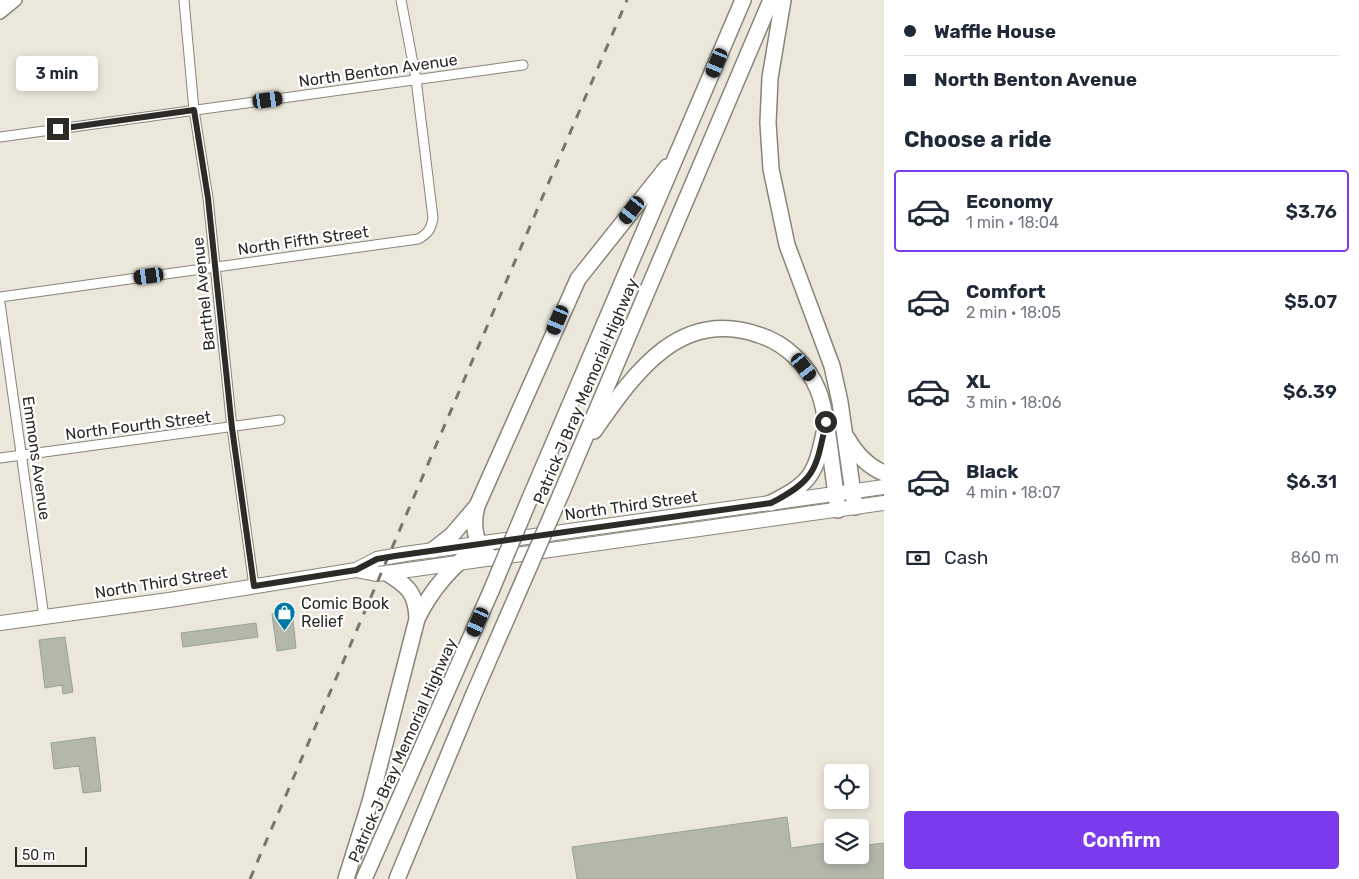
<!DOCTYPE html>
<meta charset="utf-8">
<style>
:root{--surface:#fff;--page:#f6f6f7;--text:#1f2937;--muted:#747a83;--line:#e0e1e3;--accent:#7c3aed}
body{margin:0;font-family:Rubik,sans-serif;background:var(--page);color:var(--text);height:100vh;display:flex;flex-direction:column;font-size:19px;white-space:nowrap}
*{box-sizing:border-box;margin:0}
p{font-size:16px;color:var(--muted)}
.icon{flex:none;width:28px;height:28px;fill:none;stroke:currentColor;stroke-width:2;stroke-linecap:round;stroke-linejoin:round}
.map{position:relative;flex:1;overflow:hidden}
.side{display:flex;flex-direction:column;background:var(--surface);width:475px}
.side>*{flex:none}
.banner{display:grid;align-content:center;height:110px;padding:0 20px;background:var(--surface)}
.buttons{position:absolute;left:824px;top:764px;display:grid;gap:10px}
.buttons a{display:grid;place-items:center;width:45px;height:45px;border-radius:5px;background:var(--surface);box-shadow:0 2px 8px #0003;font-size:25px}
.scale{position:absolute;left:15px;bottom:12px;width:72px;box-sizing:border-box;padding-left:5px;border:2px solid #2c2b26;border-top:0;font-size:14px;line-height:18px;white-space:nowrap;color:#2c2b26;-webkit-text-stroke:4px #fff;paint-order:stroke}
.end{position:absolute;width:22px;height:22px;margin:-11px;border:6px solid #2c2b26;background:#fff;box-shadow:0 0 0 2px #fff}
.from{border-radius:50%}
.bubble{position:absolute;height:35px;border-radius:5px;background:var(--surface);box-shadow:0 2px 8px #0003;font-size:16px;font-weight:600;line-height:35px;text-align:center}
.car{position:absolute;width:15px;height:30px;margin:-15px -8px;border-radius:6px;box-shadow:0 0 4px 1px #0007;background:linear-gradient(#222 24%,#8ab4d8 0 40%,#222 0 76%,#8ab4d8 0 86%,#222 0)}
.banner b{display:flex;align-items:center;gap:18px;height:48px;font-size:19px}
.banner b+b{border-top:1px solid var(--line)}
.banner i{width:12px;height:12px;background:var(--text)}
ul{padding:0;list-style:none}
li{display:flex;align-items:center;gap:15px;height:82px;margin:0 10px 8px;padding:0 10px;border:2px solid transparent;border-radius:5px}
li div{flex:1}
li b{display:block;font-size:19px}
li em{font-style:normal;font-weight:600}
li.active{border-color:var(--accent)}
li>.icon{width:45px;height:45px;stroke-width:1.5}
h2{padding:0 20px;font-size:22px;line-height:60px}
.pay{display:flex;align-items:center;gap:12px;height:55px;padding:0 20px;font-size:19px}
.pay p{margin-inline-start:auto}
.button{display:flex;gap:10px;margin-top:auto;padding:10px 20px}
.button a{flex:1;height:58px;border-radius:5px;background:var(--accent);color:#fff;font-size:20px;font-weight:600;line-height:58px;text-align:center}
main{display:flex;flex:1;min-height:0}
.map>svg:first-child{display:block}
</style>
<main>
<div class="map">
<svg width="884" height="879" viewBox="0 0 884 879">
<rect width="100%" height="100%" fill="#ebe8db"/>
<g fill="#b3b8ab" stroke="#9ca094">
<path d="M292,611l4,37 -19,3 -5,-37z"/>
<path d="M256,623l2,14 -75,10 -2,-14z"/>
<path d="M65,637l8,55 -10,2 -1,-9 -17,3 -6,-48z"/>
<path d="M95,737l6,54 -18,2 -4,-27 -25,3 -3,-26z"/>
<path d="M787,817l4,31 41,-6v13h28v-9l24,-3v36h-307l-5,-32z"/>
</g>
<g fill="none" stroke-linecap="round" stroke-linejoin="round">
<defs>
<g id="minor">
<path d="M184,0l10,110 14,88 24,230 22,158"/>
<path d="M0,137l523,-72"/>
<path d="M0,297l418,-58c10,-5 13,-10 15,-21l-17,-139 -15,-79"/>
<path d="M0,303l44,314"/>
<path d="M0,458l280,-38"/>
</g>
<g id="secondary">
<path d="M0,2l2,-2"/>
<path d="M0,13l16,-13"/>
</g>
<g id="primary">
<path d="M356,570l20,4 11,-1 497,-70"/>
<path d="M0,623l169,-23 187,-30 21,-11 28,-5 479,-67"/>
</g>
<g id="motorway">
<path d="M783,0l-13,78 -2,45 3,46 16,76 45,121 8,36 15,105"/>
<path d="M594,431c40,-57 85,-124 165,-96 26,8 49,30 59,55 7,16 8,35 11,52 3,23 6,45 9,68"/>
<path d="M847,438c9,16 20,28 37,35"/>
<path d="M561,494l210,-494"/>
<path d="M530,498l213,-498"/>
<path d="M771,503c39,-20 44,-27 53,-70"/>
<path d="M433,550l19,-15 24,-28"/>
<path d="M492,558c-18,-12 -20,-33 -15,-52l101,-227 89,-112"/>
<path d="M387,573c21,13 29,20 30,45"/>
<path d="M346,879l24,-77 47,-183c16,-33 35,-51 62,-75"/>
<path d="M364,879l127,-288"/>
<path d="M397,879l76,-183"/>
</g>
</defs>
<use href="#minor" stroke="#888579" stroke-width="11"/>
<use href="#secondary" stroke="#888579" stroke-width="14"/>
<use href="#primary" stroke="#888579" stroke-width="16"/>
<use href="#motorway" stroke="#888579" stroke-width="18"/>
<use href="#minor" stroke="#fff" stroke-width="9"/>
<use href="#secondary" stroke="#fff" stroke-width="11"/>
<use href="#primary" stroke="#fff" stroke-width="14"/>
<use href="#motorway" stroke="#fff" stroke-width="15"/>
<path stroke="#77756d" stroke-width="3" stroke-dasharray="9 9" stroke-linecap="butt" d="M250,879l377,-879"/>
<defs>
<g id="motorway-bridge">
<path d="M491,591l39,-93"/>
<path d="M473,696l88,-202"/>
</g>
</defs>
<use href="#motorway-bridge" stroke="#888579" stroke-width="18" stroke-linecap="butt"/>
<use href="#motorway-bridge" stroke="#fff" stroke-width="15"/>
</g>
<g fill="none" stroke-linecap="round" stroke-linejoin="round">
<path stroke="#2c2b26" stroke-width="6" d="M58,129l136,-19 14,88 24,230 22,158 102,-16 21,-11 18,-3 376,-53c45,-23 45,-34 55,-81"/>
</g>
<defs>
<symbol id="shop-pin" viewBox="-11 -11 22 30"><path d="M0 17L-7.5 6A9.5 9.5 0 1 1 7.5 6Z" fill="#0178a1" stroke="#fff"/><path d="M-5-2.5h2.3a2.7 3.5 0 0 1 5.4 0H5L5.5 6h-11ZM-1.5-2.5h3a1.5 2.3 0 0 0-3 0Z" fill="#fff"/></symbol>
</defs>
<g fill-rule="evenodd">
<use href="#shop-pin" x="272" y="600" width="25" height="34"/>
</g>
<g text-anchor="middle" stroke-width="4.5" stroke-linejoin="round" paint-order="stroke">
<g font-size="16" fill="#2c2b26" stroke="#fff">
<text transform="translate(378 70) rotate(-8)" y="6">North Benton Avenue</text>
<text transform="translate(303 240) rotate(-8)" y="6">North Fifth Street</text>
<text transform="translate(203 294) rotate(-96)" y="6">Barthel Avenue</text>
<text transform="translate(585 391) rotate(-67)" y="6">Patrick J Bray Memorial Highway</text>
<text transform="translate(138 425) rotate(-7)" y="6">North Fourth Street</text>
<text transform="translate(37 458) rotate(82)" y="6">Emmons Avenue</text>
<text transform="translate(631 505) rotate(-8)" y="6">North Third Street</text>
<text transform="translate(161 582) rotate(-9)" y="6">North Third Street</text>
<text transform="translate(402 750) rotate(-66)" y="6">Patrick J Bray Memorial Highway</text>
</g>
<g font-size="16" fill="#2c2b26" stroke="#fff" text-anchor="start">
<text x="301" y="609">Comic Book<tspan x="301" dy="18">Relief</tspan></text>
</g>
</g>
</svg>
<div class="buttons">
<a><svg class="icon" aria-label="locate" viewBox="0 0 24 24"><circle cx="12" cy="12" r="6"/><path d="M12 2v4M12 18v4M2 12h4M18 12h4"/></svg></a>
<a><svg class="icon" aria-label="layers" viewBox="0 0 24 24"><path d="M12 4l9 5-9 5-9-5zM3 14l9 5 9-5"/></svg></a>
</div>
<div class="scale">50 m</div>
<i class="end from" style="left:826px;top:422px"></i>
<i class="end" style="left:58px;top:129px"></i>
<div class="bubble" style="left:16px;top:56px;width:82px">3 min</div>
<i class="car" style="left:717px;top:63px;rotate:203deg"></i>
<i class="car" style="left:268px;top:100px;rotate:82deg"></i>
<i class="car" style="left:632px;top:210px;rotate:217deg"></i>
<i class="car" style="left:149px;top:276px;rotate:262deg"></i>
<i class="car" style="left:558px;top:320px;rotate:203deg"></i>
<i class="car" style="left:804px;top:367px;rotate:143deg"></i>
<i class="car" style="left:478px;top:622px;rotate:204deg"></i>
</div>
<section class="side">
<div class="banner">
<b><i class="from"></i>Waffle House</b>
<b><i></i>North Benton Avenue</b>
</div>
<h2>Choose a ride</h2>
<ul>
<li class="active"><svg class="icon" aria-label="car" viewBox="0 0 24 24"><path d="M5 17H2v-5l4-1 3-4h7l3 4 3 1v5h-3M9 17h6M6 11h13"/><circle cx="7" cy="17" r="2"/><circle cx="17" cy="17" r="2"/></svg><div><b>Economy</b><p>1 min · 18:04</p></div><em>$3.76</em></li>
<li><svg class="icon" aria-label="car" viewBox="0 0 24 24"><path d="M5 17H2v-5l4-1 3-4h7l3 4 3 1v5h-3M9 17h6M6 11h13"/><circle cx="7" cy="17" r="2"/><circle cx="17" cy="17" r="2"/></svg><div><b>Comfort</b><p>2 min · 18:05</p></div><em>$5.07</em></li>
<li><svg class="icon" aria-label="car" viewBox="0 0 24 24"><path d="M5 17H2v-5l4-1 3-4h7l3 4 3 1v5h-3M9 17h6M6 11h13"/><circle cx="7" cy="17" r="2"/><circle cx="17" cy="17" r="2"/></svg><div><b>XL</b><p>3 min · 18:06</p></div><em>$6.39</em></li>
<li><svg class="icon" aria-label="car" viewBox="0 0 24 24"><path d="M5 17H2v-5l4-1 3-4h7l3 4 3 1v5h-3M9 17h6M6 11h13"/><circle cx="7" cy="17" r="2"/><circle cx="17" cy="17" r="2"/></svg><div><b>Black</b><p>4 min · 18:07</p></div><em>$6.31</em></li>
</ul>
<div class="pay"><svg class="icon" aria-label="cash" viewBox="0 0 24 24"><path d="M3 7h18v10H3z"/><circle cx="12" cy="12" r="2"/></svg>Cash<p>860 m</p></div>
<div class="button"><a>Confirm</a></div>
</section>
</main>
